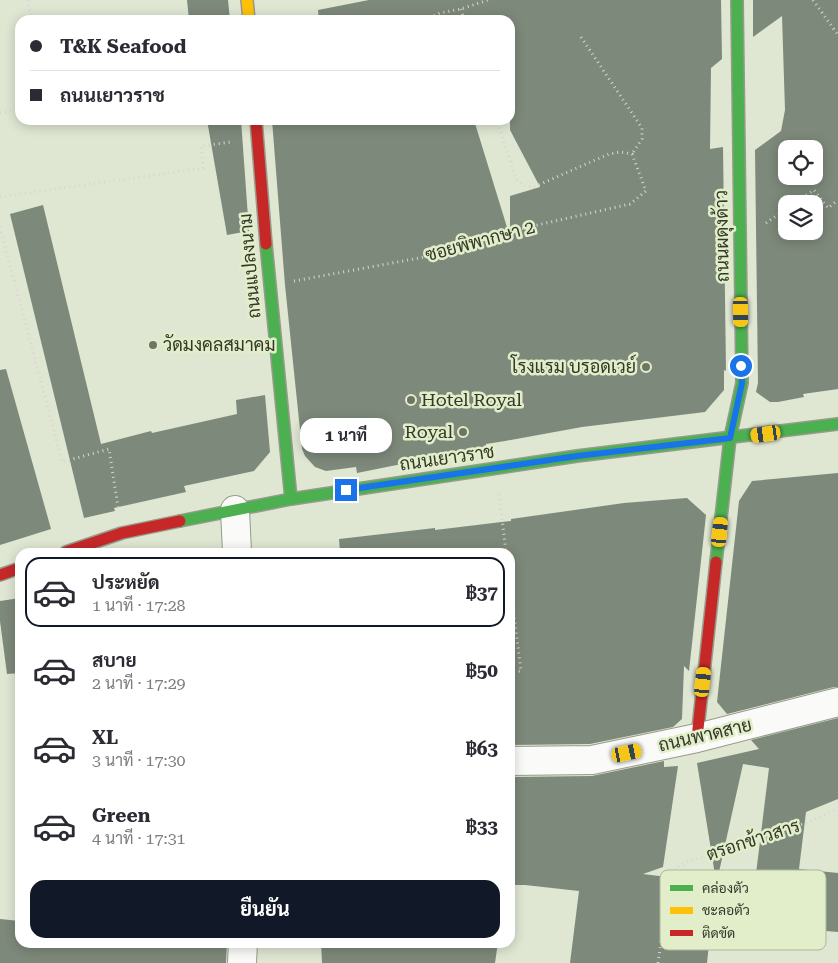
<!DOCTYPE html>
<html lang="th">
<meta charset="utf-8">
<style>
:root{--surface:#fff;--page:#f2f2f3;--text:#2b2b33;--muted:#7c7c81;--line:#e1e1e2;--accent:#111827}
body{margin:0;font-family:"Roboto Serif",Sarabun,serif;background:var(--page);color:var(--text);height:100vh;display:flex;flex-direction:column;font-size:19px;white-space:nowrap}
*{box-sizing:border-box;margin:0}
p{font-size:16px;color:var(--muted)}
.icon{flex:none;width:28px;height:28px;fill:none;stroke:currentColor;stroke-width:2;stroke-linecap:round;stroke-linejoin:round}
.map{position:relative;flex:1;overflow:hidden}
.drawer{position:absolute;left:15px;top:548px;width:500px;height:400px;display:flex;flex-direction:column;background:var(--surface);border-radius:15px;box-shadow:0 2px 12px #0003}
.drawer>*{flex:none}
.hud{position:absolute;left:15px;top:15px;width:500px;height:110px;border-radius:15px;box-shadow:0 2px 12px #0003;display:grid;align-content:center;height:110px;padding:0 15px;background:var(--surface)}
.buttons{position:absolute;left:778px;top:140px;display:grid;gap:10px}
.buttons a{display:grid;place-items:center;width:45px;height:45px;border-radius:10px;background:var(--surface);box-shadow:0 2px 12px #0003;font-size:25px}
.end{position:absolute;width:22px;height:22px;margin:-11px;border:6px solid #1a73e8;background:#fff;box-shadow:0 0 0 2px #fff}
.from{border-radius:50%}
.bubble{position:absolute;height:35px;border-radius:15px;background:var(--surface);box-shadow:0 2px 12px #0003;font-size:16px;font-weight:700;line-height:35px;text-align:center}
.car{position:absolute;width:15px;height:30px;margin:-15px -8px;border-radius:6px;box-shadow:0 0 4px 1px #0007;background:linear-gradient(#f5c518 24%,#345 0 40%,#f5c518 0 76%,#345 0 86%,#f5c518 0)}
.hud b{display:flex;align-items:center;gap:18px;height:48px;font-size:19px}
.hud b+b{border-top:1px solid var(--line)}
.hud i{width:12px;height:12px;background:var(--text)}
ul{padding:9px 0 0;list-style:none}
li{display:flex;align-items:center;gap:15px;height:70px;margin:0 10px 8px;padding:0 5px;border:2px solid transparent;border-radius:15px}
li div{flex:1}
li b{display:block;font-size:19px}
li em{font-style:normal;font-weight:700}
li.on{border-color:var(--accent)}
li>.icon{width:45px;height:45px;stroke-width:1.5}
.primary-button{display:flex;gap:10px;margin-top:auto;padding:10px 15px}
.primary-button a{flex:1;height:58px;border-radius:15px;background:var(--accent);color:#fff;font-size:20px;font-weight:700;line-height:58px;text-align:center}
.map>svg:first-child{display:block}
</style>
<div class="map">
<svg width="838" height="963" viewBox="0 0 838 963">
<rect width="100%" height="100%" fill="#dfe6d2"/>
<g fill="#7d897b" fill-rule="evenodd">
<path d="M187,0h41l2,20h-41z"/>
<path d="M369,0h352l1,59 -11,9 -1,81 13,-2 3,224 -2,-1v20l-19,22 -123,15 -77,14 -19,3v3l-129,26 -1,-6 -30,4 -11,-4 -10,-11 -3,-7 -17,-164 -13,-165h202l36,117v-41l30,-9 -30,-57v-110h-191l-1,-10z"/>
<path d="M753,0h85v389l-35,5 1,3 -26,5h-8l-14,-10 2,-9 -3,-233 26,-19 4,-21 -3,-94 -29,21zM786,149h28v27h-28zM786,204h28v27h-28z"/>
<path d="M207,120h34l8,111 -22,4z"/>
<path d="M43,205l58,239 50,-13 1,2 85,-19 -1,-14 29,-5 5,57 -16,19 -70,15 2,6 -72,16 1,3 -31,7 -74,-304z"/>
<path d="M6,369l45,160 -51,16v-175z"/>
<path d="M838,473v214h-4l-107,27 -10,-12 22,-201 13,-20z"/>
<path d="M687,498l19,17 -17,156 -5,-5 -2,53 -9,8 -83,17 -80,1v-193h-170l-1,-13 96,-11v2l76,-9v-2l113,-16z"/>
<path d="M20,598v75l-13,1 -7,-53v-20z"/>
<path d="M838,718v81l-32,13 -7,57 39,4v59l-46,-4 -3,19 -41,-8 21,-171 -26,-4 -26,117h-1l-19,-118 62,-14 -8,-9z"/>
<path d="M664,761v6l14,-1 -15,101 -20,7 24,3 -1,3 22,-1 29,4 -3,15 -7,65h-137l9,-72 -54,-6h-15v-108l82,-1z"/>
<path d="M0,919l20,2v21h207l-1,21h-226z"/>
<path d="M321,942h177l-3,21h-173z"/>
</g>
<g fill="none" stroke-linecap="round" stroke-linejoin="round">
<defs>
<g id="street">
<path d="M235,510l2,42"/>
<path d="M510,761l82,-1 105,-22 141,-36"/>
<path d="M242,963l1,-21"/>
</g>
<g id="fast">
<path d="M266,244l25,255"/>
<path d="M180,521l111,-22 286,-43 261,-32"/>
<path d="M716,562l14,-124 12,-55 -5,-383"/>
</g>
<path id="slow" d="M247,0l2,20"/>
<g id="jam">
<path d="M256,120l10,124"/>
<path d="M66,552l56,-19 58,-12"/>
<path d="M0,575l20,-7"/>
<path d="M697,738l19,-176"/>
</g>
</defs>
<use href="#street" stroke="#969b8c" stroke-width="30"/>
<use href="#fast" stroke="#969b8c" stroke-width="14"/>
<use href="#slow" stroke="#969b8c" stroke-width="14"/>
<use href="#jam" stroke="#969b8c" stroke-width="14"/>
<g stroke="#d5d7d1" stroke-width="3" stroke-dasharray="1 4" stroke-linecap="butt">
<path d="M28,0l3,20"/>
<path d="M813,0l25,35"/>
<path d="M461,9l3,11"/>
<path d="M425,20l15,-7 21,-4 27,-9"/>
<path d="M581,37l61,91v11l-10,15"/>
<path d="M0,113l15,-3 5,-6"/>
<path d="M0,197l203,-29 -2,-22 30,-4"/>
<path d="M794,204l20,-14 14,18 10,-8"/>
<path d="M766,223l20,-14"/>
<path d="M0,227l62,235 47,-13 9,58"/>
<path d="M294,281l169,-31 18,-10 17,-6 132,-30 16,-13 -14,-37 -12,-2 -11,2 -73,32 -10,1 -10,-8 -19,-59"/>
<path d="M499,494l7,58"/>
<path d="M510,583l11,88 -11,1"/>
<path d="M658,963l12,-83 6,-12 11,-6 119,-39 32,-14"/>
</g>
<use href="#street" stroke="#fafbf8" stroke-width="28"/>
<use href="#fast" stroke="#4caf50" stroke-width="11"/>
<use href="#slow" stroke="#ffc107" stroke-width="11"/>
<use href="#jam" stroke="#c62828" stroke-width="11"/>
</g>
<g fill="none" stroke-linecap="round" stroke-linejoin="round">
<path stroke="#1a73e8" stroke-width="6" d="M346,490l231,-34 153,-18 12,-55 -1,-17"/>
</g>
<g fill="#6f7564" stroke="#e2eeca" stroke-width="2">
<circle cx="153" cy="345" r="5"/>
<circle cx="646" cy="367" r="5"/>
<circle cx="411" cy="400" r="5"/>
<circle cx="463" cy="432" r="5"/>
</g>
<g text-anchor="middle" stroke-width="5" stroke-linejoin="round" paint-order="stroke">
<g font-size="18" fill="#333829" stroke="#e2eeca">
<text transform="translate(722 236) rotate(-91)" y="6">ถนนผดุงด้าว</text>
<text transform="translate(480 241) rotate(-15)" y="6">ซอยพิพากษา 2</text>
<text transform="translate(250 266) rotate(-95)" y="6">ถนนแปลงนาม</text>
<text transform="translate(447 458) rotate(-8)" y="6">ถนนเยาวราช</text>
<text transform="translate(705 735) rotate(-13)" y="6">ถนนพาดสาย</text>
<text transform="translate(753 840) rotate(-18)" y="6">ตรอกข้าวสาร</text>
</g>
<g font-size="18" fill="#333829" stroke="#e2eeca" text-anchor="start">
<text x="163" y="351">วัดมงคลสมาคม</text>
<text x="636" y="373" text-anchor="end">โรงแรม บรอดเวย์</text>
<text x="421" y="406">Hotel Royal</text>
<text x="453" y="438" text-anchor="end">Royal</text>
</g>
</g>
<rect x="660" y="870" width="166" height="80" rx="8" fill="#e2eeca" stroke="#aeb79a" stroke-width="1"/>
<rect x="670" y="885" width="23" height="6" fill="#4caf50"/>
<rect x="670" y="907" width="23" height="7" fill="#ffc107"/>
<rect x="670" y="930" width="23" height="6" fill="#c62828"/>
<g font-size="14" fill="#333829">
<text x="702" y="893">คล่องตัว</text>
<text x="702" y="915">ชะลอตัว</text>
<text x="702" y="938">ติดขัด</text>
</g>
</svg>
<div class="buttons">
<a><svg class="icon" aria-label="locate" viewBox="0 0 24 24"><circle cx="12" cy="12" r="6"/><path d="M12 2v4M12 18v4M2 12h4M18 12h4"/></svg></a>
<a><svg class="icon" aria-label="layers" viewBox="0 0 24 24"><path d="M12 4l9 5-9 5-9-5zM3 14l9 5 9-5"/></svg></a>
</div>
<i class="end from" style="left:741px;top:366px"></i>
<i class="end" style="left:346px;top:490px"></i>
<div class="bubble" style="left:300px;top:418px;width:92px">1 นาที</div>
<i class="car" style="left:741px;top:312px;rotate:179deg"></i>
<i class="car" style="left:766px;top:434px;rotate:262deg"></i>
<i class="car" style="left:720px;top:532px;rotate:6deg"></i>
<i class="car" style="left:703px;top:682px;rotate:6deg"></i>
<i class="car" style="left:627px;top:753px;rotate:78deg"></i>
<div class="hud">
<b><i class="from"></i>T&amp;K Seafood</b>
<b><i></i>ถนนเยาวราช</b>
</div>
<section class="drawer">
<ul>
<li class="on"><svg class="icon" aria-label="car" viewBox="0 0 24 24"><path d="M5 17H2v-5l4-1 3-4h7l3 4 3 1v5h-3M9 17h6M6 11h13"/><circle cx="7" cy="17" r="2"/><circle cx="17" cy="17" r="2"/></svg><div><b>ประหยัด</b><p>1 นาที · 17:28</p></div><em>฿37</em></li>
<li><svg class="icon" aria-label="car" viewBox="0 0 24 24"><path d="M5 17H2v-5l4-1 3-4h7l3 4 3 1v5h-3M9 17h6M6 11h13"/><circle cx="7" cy="17" r="2"/><circle cx="17" cy="17" r="2"/></svg><div><b>สบาย</b><p>2 นาที · 17:29</p></div><em>฿50</em></li>
<li><svg class="icon" aria-label="car" viewBox="0 0 24 24"><path d="M5 17H2v-5l4-1 3-4h7l3 4 3 1v5h-3M9 17h6M6 11h13"/><circle cx="7" cy="17" r="2"/><circle cx="17" cy="17" r="2"/></svg><div><b>XL</b><p>3 นาที · 17:30</p></div><em>฿63</em></li>
<li><svg class="icon" aria-label="car" viewBox="0 0 24 24"><path d="M5 17H2v-5l4-1 3-4h7l3 4 3 1v5h-3M9 17h6M6 11h13"/><circle cx="7" cy="17" r="2"/><circle cx="17" cy="17" r="2"/></svg><div><b>Green</b><p>4 นาที · 17:31</p></div><em>฿33</em></li>
</ul>
<div class="primary-button"><a>ยืนยัน</a></div>
</section>
</div>
